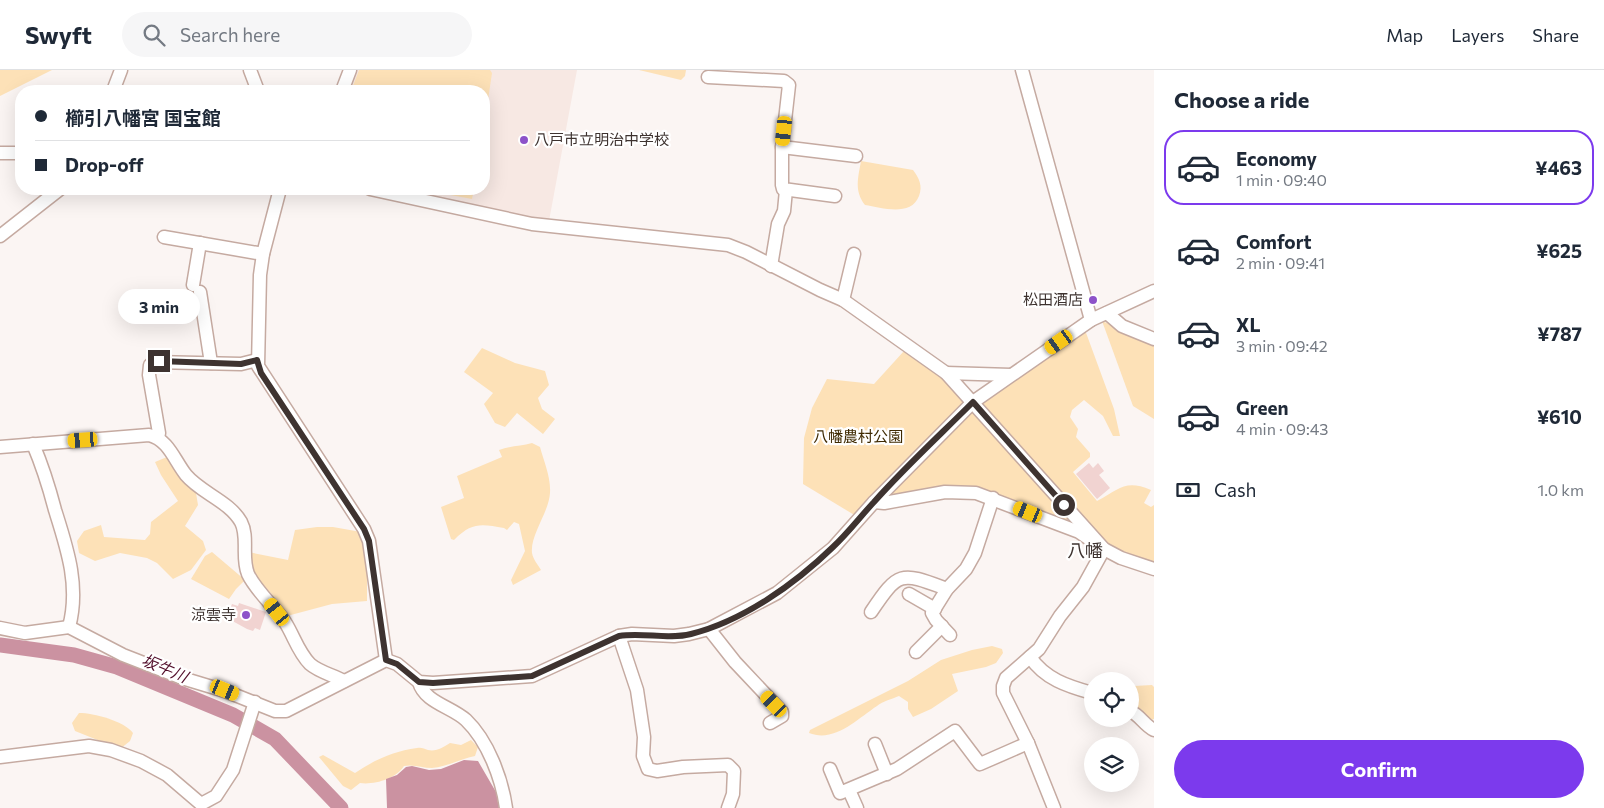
<!DOCTYPE html>
<meta charset="utf-8">
<style>
:root{--surface:#fff;--page:#f6f6f7;--text:#1f2937;--muted:#747a83;--line:#e0e1e3;--accent:#7c3aed}
body{margin:0;font-family:Commissioner,"Noto Sans JP",sans-serif;background:var(--page);color:var(--text);height:100vh;display:flex;flex-direction:column;font-size:19px;white-space:nowrap}
*{box-sizing:border-box;margin:0}
p{font-size:16px;color:var(--muted)}
.icon{flex:none;width:28px;height:28px;fill:none;stroke:currentColor;stroke-width:2;stroke-linecap:round;stroke-linejoin:round}
.map{position:relative;flex:1;overflow:hidden}
.side{display:flex;flex-direction:column;background:var(--surface);width:450px}
.side>*{flex:none}
.banner{position:absolute;left:15px;top:15px;width:475px;height:110px;border-radius:20px;box-shadow:0 5px 20px #0002;display:grid;align-content:center;height:110px;padding:0 20px;background:var(--surface)}
.buttons{position:absolute;left:1084px;top:602px;display:grid;gap:10px}
.buttons a{display:grid;place-items:center;width:55px;height:55px;border-radius:50%;background:var(--surface);box-shadow:0 5px 20px #0002;font-size:25px}
.end{position:absolute;width:22px;height:22px;margin:-11px;border:6px solid #3e3330;background:#fff;box-shadow:0 0 0 2px #fff}
.from{border-radius:50%}
.bubble{position:absolute;height:35px;border-radius:18px;background:var(--surface);box-shadow:0 5px 20px #0002;font-size:16px;font-weight:700;line-height:35px;text-align:center}
.car{position:absolute;width:15px;height:30px;margin:-15px -8px;border-radius:6px;box-shadow:0 0 4px 1px #0007;background:linear-gradient(#f5c518 24%,#345 0 40%,#f5c518 0 76%,#345 0 86%,#f5c518 0)}
.banner b{display:flex;align-items:center;gap:18px;height:48px;font-size:19px}
.banner b+b{border-top:1px solid var(--line)}
.banner i{width:12px;height:12px;background:var(--text)}
ul{padding:0;list-style:none}
li{display:flex;align-items:center;gap:15px;height:75px;margin:0 10px 8px;padding:0 10px;border:2px solid transparent;border-radius:20px}
li div{flex:1}
li b{display:block;font-size:19px}
li em{font-style:normal;font-weight:700}
li.active{border-color:var(--accent)}
li>.icon{width:45px;height:45px;stroke-width:1.5}
h2{padding:0 20px;font-size:22px;line-height:60px}
.pay{display:flex;align-items:center;gap:12px;height:55px;padding:0 20px;font-size:19px}
.pay p{margin-inline-start:auto}
.cta{display:flex;gap:10px;margin-top:auto;padding:10px 20px}
.cta a{flex:1;height:58px;border-radius:30px;background:var(--accent);color:#fff;font-size:20px;font-weight:700;line-height:58px;text-align:center}
header{display:flex;align-items:center;gap:30px;box-sizing:border-box;height:70px;padding:0 25px;background:var(--surface);border-bottom:1px solid var(--line)}
header strong{font-size:24px}
nav{display:flex;gap:28px;margin-inline-start:auto;font-size:18px}
.search{width:350px;height:45px;background:var(--page);display:flex;align-items:center;gap:12px;box-sizing:border-box;padding:0 18px;border-radius:28px;color:var(--muted);font-size:19px}
main{display:flex;flex:1;min-height:0}
.map>svg:first-child{display:block}
</style>
<header>
<strong>Swyft</strong>
<div class="search"><svg class="icon" aria-label="search" viewBox="0 0 24 24"><circle cx="10" cy="10" r="6"/><path d="M15 15l6 6"/></svg>Search here</div>
<nav><a>Map</a><a>Layers</a><a>Share</a></nav>
</header>
<main>
<div class="map">
<svg width="1154" height="738" viewBox="0 0 1154 738">
<rect width="100%" height="100%" fill="#fbf5f3"/>
<path fill="#f7e8e3" d="M354,0h223l-28,151 -161,-32h96v-98h-138z"/>
<g fill="#fde1b7">
<path d="M0,0h52l-52,26z"/>
<path d="M359,0h131l2,3 -8,54v-36h-133z"/>
<path d="M639,0h47l-1,6 -4,4z"/>
<path d="M861,91l52,9c6,8 10,16 6,26 -8,21 -37,12 -54,9 -11,-14 -7,-27 -4,-44z"/>
<path d="M418,119h56l-2,10z"/>
<path d="M1102,251l52,22v76l-21,-13z"/>
<path d="M1085,260l29,79 6,27h-7l-10,-20 -19,-16 -12,10 -2,7 8,12 -2,8 14,16v4l-17,15 24,29c23,-12 28,-22 54,-11l-7,13 7,4 3,-2v60l-19,-4 -162,-75 -30,1 -55,11 2,-7 78,-80z"/>
<path d="M482,278l33,15 30,8 4,14 -11,13 4,11 13,10 -12,15 -26,-21 -12,14 -10,-4 -11,-19 9,-11 -29,-21z"/>
<path d="M904,281l35,23 27,28 -110,114 -53,-32 1,-46 8,-30 15,-29 47,5z"/>
<path d="M532,373l8,4c4,15 11,30 10,46 -1,19 -20,42 -18,60 1,6 6,12 9,17l-28,15 -2,-5 14,-29 -6,-27 -5,-2 -7,8 -3,-2c-23,-4 -32,-6 -50,12l-3,-1 -10,-32 23,-9 -7,-22 45,-19 -3,-7c11,-4 22,-4 33,-7z"/>
<path d="M167,387l11,17 18,19 2,12 -13,21 18,15 3,9 -15,20 -18,9 -16,-16 -10,-5 -27,-5 -25,8 -16,-8 -2,-12 7,-10 17,-6 3,12 41,3 5,-6 1,-12 27,-21 -17,-26 -6,-13z"/>
<path d="M317,457h16l28,5 6,30v39l-35,3 -45,12 -11,-17 -22,-25 -6,-22 40,8 7,-30z"/>
<path d="M212,482l33,28 -9,9 -7,10 -38,-20 14,-23z"/>
<path d="M992,576l10,3 1,4 -7,10 -10,4 -34,7 6,17 -27,18 -18,8 -5,-8v-7l-9,-6c-7,3 -16,5 -22,10 -20,13 -42,37 -68,27l1,-3 98,-49 33,-21 31,-10z"/>
<path d="M1152,615l2,2v32l-5,2 -7,-11 -11,-5 3,-19z"/>
<path d="M79,643c15,0 45,8 54,20l-3,8 -10,8 -45,-18 -3,-8z"/>
<path d="M471,670l7,7 -3,9c-14,3 -29,11 -43,12 -10,0 -18,-4 -28,-2 -8,13 -30,19 -44,17l-9,7 -8,-4 -24,-29 4,-2 32,18c19,-13 39,-22 62,-25 5,-1 7,1 11,2 8,2 16,-3 22,-7l11,2z"/>
</g>
<path fill="#cb92a1" d="M464,690l14,1 18,31 3,16h-112l-1,-29 11,-4 9,-8 6,-1 17,4 12,-1z"/>
<g fill="none" stroke-linecap="round" stroke-linejoin="round">
<path stroke="#cb92a1" stroke-width="15" d="M0,575l74,10 43,12 116,48 42,24 66,69"/>
</g>
<g fill="#f1d3d1">
<path d="M1089,393l4,5 5,-5 6,8 -5,4 11,13 -13,11 -21,-25z"/>
<path d="M239,533l27,9 -6,18 -5,-2 -2,3 -6,-2 -20,-11 5,-14 6,2z"/>
</g>
<g fill="none" stroke-linecap="round" stroke-linejoin="round">
<defs>
<g id="minor">
<path d="M250,0l8,21"/>
<path d="M1022,0l69,250"/>
<path d="M708,7l76,4 5,4 -7,62v38l1,4 52,7"/>
<path d="M113,21l8,-21"/>
<path d="M342,21l8,-21"/>
<path d="M782,77l74,9"/>
<path d="M0,83h21"/>
<path d="M280,119l-17,65 -3,21 -2,91 106,163 5,12 17,119"/>
<path d="M370,119l162,35 196,21 18,7 74,38 23,10 103,73 158,176 17,9 33,11"/>
<path d="M0,166l60,-47"/>
<path d="M164,167l99,17"/>
<path d="M771,196l7,-42 6,-13 2,-21"/>
<path d="M193,215l7,-42"/>
<path d="M200,222l11,71"/>
<path d="M843,230l11,-46"/>
<path d="M1107,243l15,13 32,13"/>
<path d="M946,303l65,2"/>
<path d="M158,367l1,-4 -10,-58 1,-10 4,-3 87,2 16,-4"/>
<path d="M33,374c9,21 16,43 22,66 12,38 25,76 14,117"/>
<path d="M0,377l149,-12c20,5 25,25 37,40 15,18 43,26 55,47 8,15 0,35 7,52 8,17 26,32 37,48 9,14 13,30 25,42 9,8 23,11 34,17"/>
<path d="M874,432l10,1 61,-11 31,1 103,39 25,17 -21,38 -23,29 -21,33 -33,29 -3,8v7l25,50 26,65"/>
<path d="M909,524l26,15"/>
<path d="M871,542c28,-42 30,-40 76,-23"/>
<path d="M0,558l25,5 44,-6 54,28 59,23 43,13 50,20h11l100,-51 11,4 22,18 14,1 99,-7 87,-40 13,-2 42,2 15,-2 20,-5 68,-36 56,-45 41,-46 99,-100 118,-82 63,-29"/>
<path d="M709,559l26,33 47,50v4l-12,7"/>
<path d="M950,565l-14,-15 -4,-7 15,-24 19,-20 9,-16 18,-55"/>
<path d="M619,566l18,54 7,47 -1,19 5,13 9,2 26,-4 45,-2 6,6 -1,23 -5,14"/>
<path d="M916,582l26,-26"/>
<path d="M1030,587c15,22 37,29 62,36"/>
<path d="M419,612c5,20 33,25 47,38 22,21 36,59 40,88"/>
<path d="M1130,641c10,4 14,14 24,19"/>
<path d="M875,674l12,30"/>
<path d="M0,687l89,-11 22,4 30,11 26,14 34,29 15,-8 17,-26 22,-68"/>
<path d="M830,699l10,24 57,-24 58,-38 25,33 48,-21"/>
<path d="M849,720l8,18"/>
</g>
</defs>
<use href="#minor" stroke="#c5aaa1" stroke-width="15"/>
<use href="#minor" stroke="#fff" stroke-width="12"/>
</g>
<g fill="none" stroke-linecap="round" stroke-linejoin="round">
<path stroke="#3e3330" stroke-width="6" d="M159,291l82,3 16,-4 4,13 103,156 5,12 17,119 11,4 22,18 14,1 99,-7 87,-40c24,-4 49,4 72,-2 52,-13 104,-50 142,-87 15,-14 27,-30 41,-45 31,-35 66,-67 99,-100l91,103"/>
</g>
<g fill="#8d52c9" stroke="#fff" stroke-width="2">
<circle cx="524" cy="70" r="5"/>
<circle cx="1093" cy="230" r="5"/>
<circle cx="246" cy="545" r="5"/>
</g>
<g text-anchor="middle" stroke-width="4.5" stroke-linejoin="round" paint-order="stroke">
<g font-size="15" fill="#3e3330" stroke="#fff" text-anchor="end">
<text x="534" y="75" text-anchor="start">八戸市立明治中学校</text>
<text x="1083" y="235">松田酒店</text>
<text x="236" y="550">涼雲寺</text>
</g>
<g font-size="15" fill="#3f2a02" stroke="#fff">
<text x="858" y="372">八幡農村公園</text>
</g>
<g font-size="16" font-style="italic" fill="#510d29" stroke="#fff">
<text transform="translate(165 598) rotate(23)" y="6">坂牛川</text>
</g>
<g font-size="18" fill="#3e3330" stroke="#fff">
<text x="1085" y="487">八幡</text>
</g>
</g>
</svg>
<div class="buttons">
<a><svg class="icon" aria-label="locate" viewBox="0 0 24 24"><circle cx="12" cy="12" r="6"/><path d="M12 2v4M12 18v4M2 12h4M18 12h4"/></svg></a>
<a><svg class="icon" aria-label="layers" viewBox="0 0 24 24"><path d="M12 4l9 5-9 5-9-5zM3 14l9 5 9-5"/></svg></a>
</div>
<i class="end from" style="left:1064px;top:435px"></i>
<i class="end" style="left:159px;top:291px"></i>
<div class="bubble" style="left:118px;top:219px;width:82px">3 min</div>
<i class="car" style="left:784px;top:61px;rotate:186deg"></i>
<i class="car" style="left:1059px;top:272px;rotate:235deg"></i>
<i class="car" style="left:83px;top:370px;rotate:266deg"></i>
<i class="car" style="left:1028px;top:442px;rotate:292deg"></i>
<i class="car" style="left:277px;top:542px;rotate:322deg"></i>
<i class="car" style="left:225px;top:620px;rotate:112deg"></i>
<i class="car" style="left:774px;top:634px;rotate:316deg"></i>
<div class="banner">
<b><i class="from"></i>櫛引八幡宮 国宝館</b>
<b><i></i>Drop-off</b>
</div>
</div>
<section class="side">
<h2>Choose a ride</h2>
<ul>
<li class="active"><svg class="icon" aria-label="car" viewBox="0 0 24 24"><path d="M5 17H2v-5l4-1 3-4h7l3 4 3 1v5h-3M9 17h6M6 11h13"/><circle cx="7" cy="17" r="2"/><circle cx="17" cy="17" r="2"/></svg><div><b>Economy</b><p>1 min · 09:40</p></div><em>¥463</em></li>
<li><svg class="icon" aria-label="car" viewBox="0 0 24 24"><path d="M5 17H2v-5l4-1 3-4h7l3 4 3 1v5h-3M9 17h6M6 11h13"/><circle cx="7" cy="17" r="2"/><circle cx="17" cy="17" r="2"/></svg><div><b>Comfort</b><p>2 min · 09:41</p></div><em>¥625</em></li>
<li><svg class="icon" aria-label="car" viewBox="0 0 24 24"><path d="M5 17H2v-5l4-1 3-4h7l3 4 3 1v5h-3M9 17h6M6 11h13"/><circle cx="7" cy="17" r="2"/><circle cx="17" cy="17" r="2"/></svg><div><b>XL</b><p>3 min · 09:42</p></div><em>¥787</em></li>
<li><svg class="icon" aria-label="car" viewBox="0 0 24 24"><path d="M5 17H2v-5l4-1 3-4h7l3 4 3 1v5h-3M9 17h6M6 11h13"/><circle cx="7" cy="17" r="2"/><circle cx="17" cy="17" r="2"/></svg><div><b>Green</b><p>4 min · 09:43</p></div><em>¥610</em></li>
</ul>
<div class="pay"><svg class="icon" aria-label="cash" viewBox="0 0 24 24"><path d="M3 7h18v10H3z"/><circle cx="12" cy="12" r="2"/></svg>Cash<p>1.0 km</p></div>
<div class="cta"><a>Confirm</a></div>
</section>
</main>
